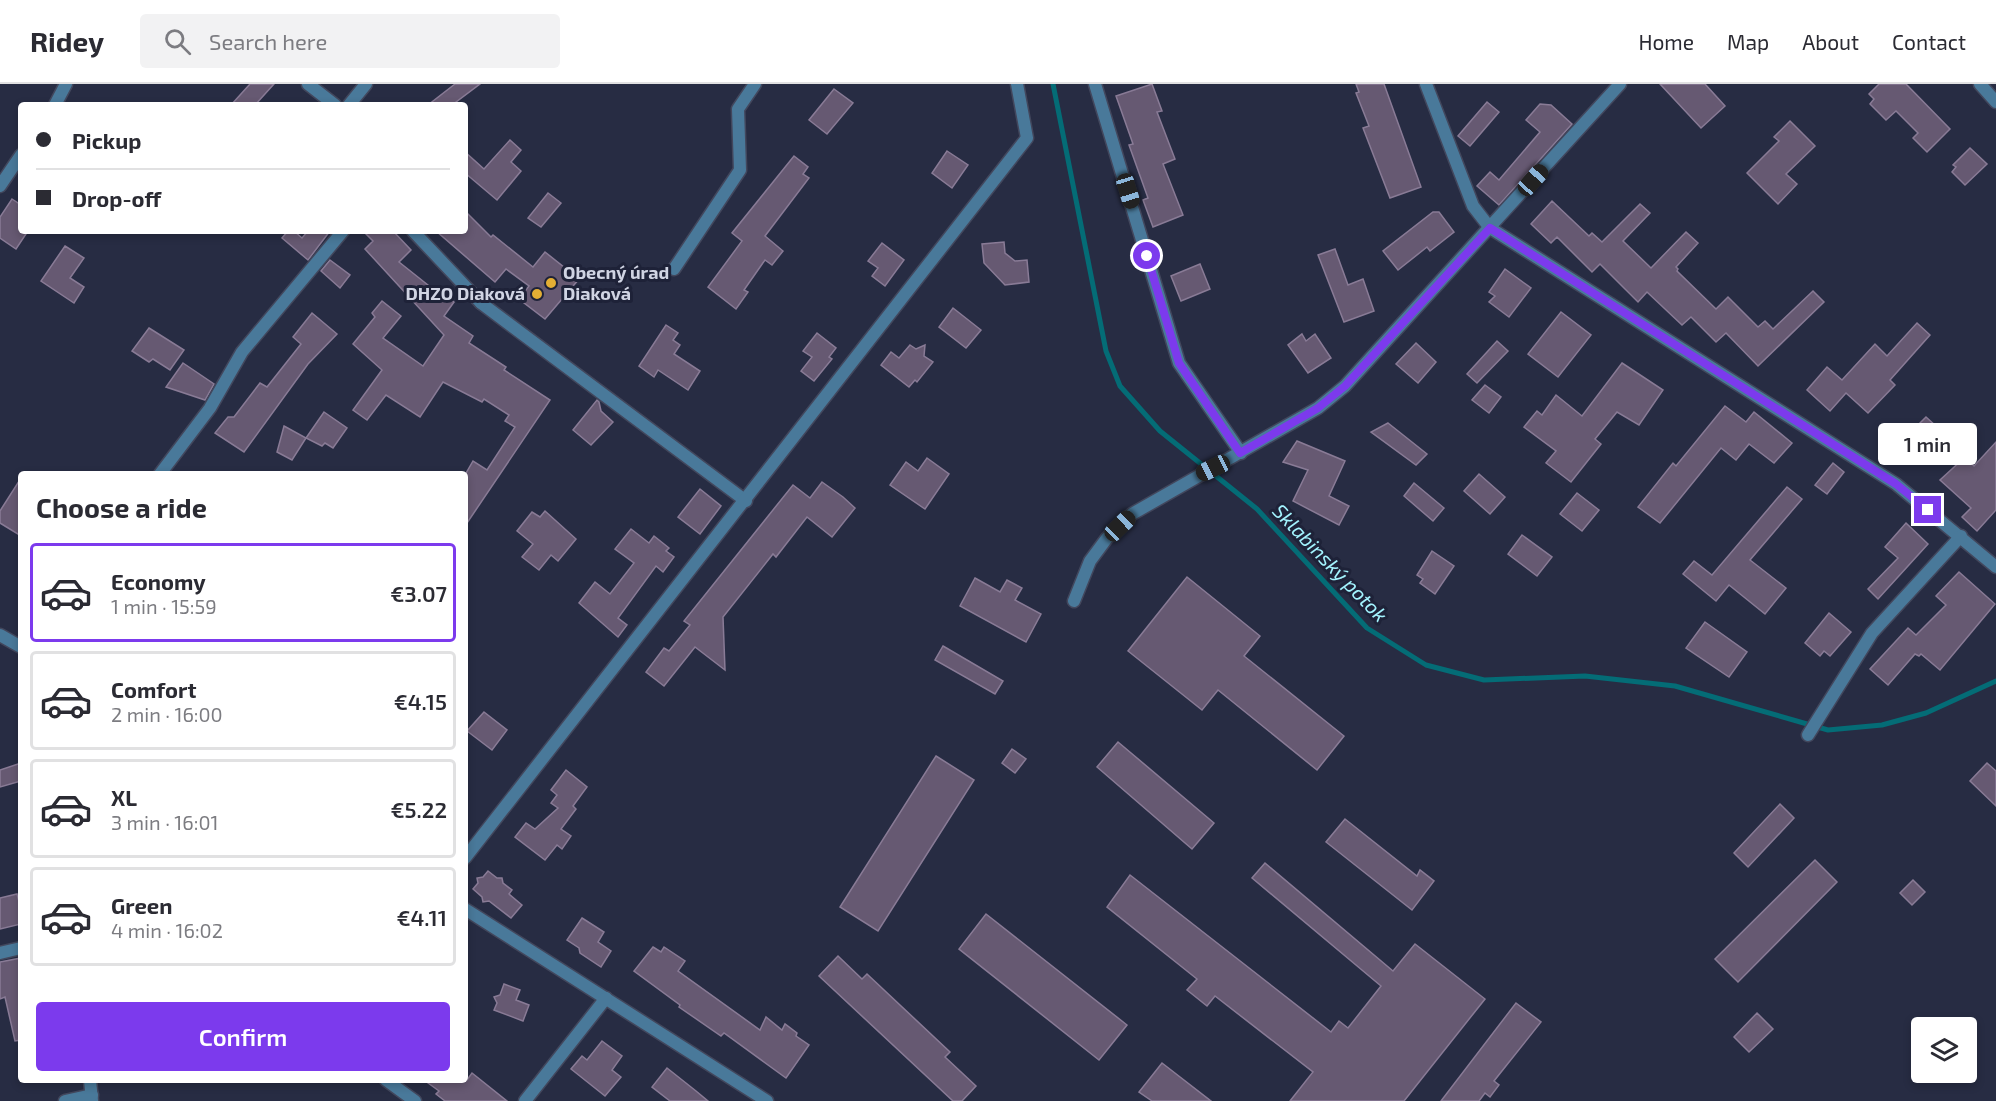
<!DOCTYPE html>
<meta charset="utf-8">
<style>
:root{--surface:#fff;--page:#f2f2f3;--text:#2b2b33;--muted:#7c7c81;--line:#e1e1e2;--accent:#7c3aed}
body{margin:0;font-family:"Exo 2",sans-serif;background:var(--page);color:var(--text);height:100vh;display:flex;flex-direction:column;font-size:22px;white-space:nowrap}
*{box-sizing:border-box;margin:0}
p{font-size:20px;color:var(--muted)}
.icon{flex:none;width:33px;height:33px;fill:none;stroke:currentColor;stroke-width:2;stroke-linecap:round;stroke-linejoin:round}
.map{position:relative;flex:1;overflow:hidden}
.panel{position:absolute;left:18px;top:387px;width:450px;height:612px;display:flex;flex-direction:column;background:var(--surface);border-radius:6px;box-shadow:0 3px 9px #0003}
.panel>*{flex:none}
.hud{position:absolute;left:18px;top:18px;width:450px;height:132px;border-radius:6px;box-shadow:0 3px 9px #0003;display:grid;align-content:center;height:132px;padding:0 18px;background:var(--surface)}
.tools{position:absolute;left:1911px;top:933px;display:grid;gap:12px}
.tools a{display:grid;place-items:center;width:66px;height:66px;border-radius:6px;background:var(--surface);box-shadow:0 3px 9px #0003;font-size:30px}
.end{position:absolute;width:27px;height:27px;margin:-14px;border:8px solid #7c3aed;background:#fff;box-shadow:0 0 0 3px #fff}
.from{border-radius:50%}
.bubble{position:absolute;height:42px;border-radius:6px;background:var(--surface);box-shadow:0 3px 9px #0003;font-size:20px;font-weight:600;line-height:42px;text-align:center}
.car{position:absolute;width:18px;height:36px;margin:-18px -9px;border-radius:8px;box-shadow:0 0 4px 2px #0007;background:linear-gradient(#222 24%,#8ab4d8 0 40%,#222 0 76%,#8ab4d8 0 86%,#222 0)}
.hud b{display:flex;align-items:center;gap:21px;height:57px;font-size:22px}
.hud b+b{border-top:2px solid var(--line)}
.hud i{width:15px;height:15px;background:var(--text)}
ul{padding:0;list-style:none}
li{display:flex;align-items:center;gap:18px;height:99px;margin:0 12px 9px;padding:0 6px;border:3px solid var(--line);border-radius:6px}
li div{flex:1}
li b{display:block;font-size:22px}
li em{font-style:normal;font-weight:600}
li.current{border-color:var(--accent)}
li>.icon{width:54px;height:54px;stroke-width:1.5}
h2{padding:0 18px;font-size:27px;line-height:72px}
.primary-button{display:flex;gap:12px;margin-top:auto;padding:12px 18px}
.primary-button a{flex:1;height:69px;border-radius:6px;background:var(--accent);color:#fff;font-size:24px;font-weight:600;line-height:69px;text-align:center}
header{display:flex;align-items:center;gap:36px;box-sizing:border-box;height:84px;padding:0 30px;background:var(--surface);border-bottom:2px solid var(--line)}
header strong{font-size:28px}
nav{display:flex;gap:33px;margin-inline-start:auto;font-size:21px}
.search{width:420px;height:54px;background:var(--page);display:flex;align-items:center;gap:15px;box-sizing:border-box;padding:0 21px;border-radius:6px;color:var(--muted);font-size:22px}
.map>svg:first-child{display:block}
</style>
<header>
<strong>Ridey</strong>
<div class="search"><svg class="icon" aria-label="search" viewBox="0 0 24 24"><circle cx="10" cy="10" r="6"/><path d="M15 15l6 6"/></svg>Search here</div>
<nav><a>Home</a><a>Map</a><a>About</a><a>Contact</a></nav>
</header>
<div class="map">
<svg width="1996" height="1017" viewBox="0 0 1996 1017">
<rect width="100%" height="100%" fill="#272c43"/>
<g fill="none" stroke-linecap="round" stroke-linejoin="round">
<path stroke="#046c76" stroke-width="5" d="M1053,0l53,267 14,35 40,45 97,78 110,119 59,37 58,15 101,-4 90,10 153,44 54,-5 44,-12 70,-32"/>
</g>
<g fill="#665972" stroke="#897b96" stroke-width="1.5">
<path d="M250,0h24l-19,21h-24z"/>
<path d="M455,0h25l-28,21h-24z"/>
<path d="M1152,0l10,27 -5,1 18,47 -12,5 20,51 -30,12 -10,-27 5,-2 -19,-53 4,-1 -17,-48z"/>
<path d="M1356,0h28l37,103 -31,11 -27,-70 6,-2 -13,-33 3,-1z"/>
<path d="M1660,0h45l20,22 -24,22z"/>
<path d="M1879,0h27l44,45 -23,23 -14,-14 5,-5 -22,-22 -10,9 -16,-16 4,-5 -5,-5z"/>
<path d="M834,5l19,14 -26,31 -18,-14z"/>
<path d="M1487,18l12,10 -29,34 -12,-10z"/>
<path d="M1540,20l11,1 21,19 -73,81 -22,-19 13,-14 9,8 41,-48 -14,-12z"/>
<path d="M1790,37l25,25 -29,28 11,10 -19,20 -31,-31 32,-32 -5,-4z"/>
<path d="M510,56l11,10 -10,12 10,9 -24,29 -32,-27v-21l19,17z"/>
<path d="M1970,64l17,16 -22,21 -13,-13 4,-5 -3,-2z"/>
<path d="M947,67l21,14 -16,23 -20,-15z"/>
<path d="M794,72l14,11 -5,7 6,4 -44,58 18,15 -11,14 -7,-5 -21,30 4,2 -12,17 -28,-22 34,-46 -10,-8z"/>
<path d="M548,109l13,10 -20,24 -13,-9z"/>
<path d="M12,115l9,6v26h7l-12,18 -16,-11v-21z"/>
<path d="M1552,117l37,35 3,-3 10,9 38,-38 10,9 -27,28 28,27 35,-36 12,11 -22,24 2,2 -1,2 39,38 12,-12 30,30 7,-6 8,8 40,-38 11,11 -66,64 -32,-33 -10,9 -25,-25 -9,8 -35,-33 -9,10 -38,-38 -8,8 -35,-35 -6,6 -20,-19z"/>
<path d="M465,127l26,26 2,-2 40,32 12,-15 34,27 -34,40 -26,-20 10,-13 -23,-17 -11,13 -59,-51h29z"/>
<path d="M1433,128h6l15,20 -24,19 -3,-4 -29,23 -15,-19z"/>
<path d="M288,147h6l8,7 6,-7h22l-22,29 -26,-22z"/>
<path d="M363,147h30l18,19 -12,12 39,31 2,-3 14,12 -10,14 29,20 -4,7 37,24 -2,3 46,30 -85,126v-51l8,-14 14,9 28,-43 -10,-6 4,-6 -25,-16 -2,3 -39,-20 -23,35 -34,-22 -19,25 -14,-10 29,-40 -29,-26 22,-27 -3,-4 10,-12 19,15 -18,22 40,28 21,-31 -79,-86 8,-8z"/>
<path d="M1004,158l1,11 10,8 12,-1 2,22 -24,3 -21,-22 -2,-19z"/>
<path d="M882,159l22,17 -19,26 -13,-10 6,-8 -10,-7z"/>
<path d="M65,162l19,12 -14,20 14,9 -10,16 -33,-22z"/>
<path d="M1335,165l13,36 15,-6 11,32 -30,11 -26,-67z"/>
<path d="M330,176l20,15 -10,13 -19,-17z"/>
<path d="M1200,180l10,25 -29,12 -10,-25z"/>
<path d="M1505,185l26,19 -22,29 -20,-15 6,-6 -6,-4z"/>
<path d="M953,224l28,22 -15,18 -27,-21z"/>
<path d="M1561,228l30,23 -33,42 -30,-23z"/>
<path d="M312,229l25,21 -29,30 -64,88 -29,-19 13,-16h6l26,-34 7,4 34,-43 -8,-7z"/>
<path d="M1917,239l13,12 -40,45 5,5 -27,28 -22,-20 -16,18 -23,-21 20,-23 15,13 33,-36 12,12z"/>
<path d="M666,241l12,8 -5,7 7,5 -6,9 26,17 -12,19 -30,-20 -4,7 -15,-11z"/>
<path d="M149,244l35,22 -14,20 -17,-11 -4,3 -17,-11z"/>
<path d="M817,249l19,15 -7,9 3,2 -18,22 -13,-10 11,-14 -9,-6z"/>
<path d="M1302,250l4,7 9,-7 16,24 -23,15 -20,-28z"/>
<path d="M1497,257l11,10 -31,32 -10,-9z"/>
<path d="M1416,259l20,19 -18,21 -22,-19z"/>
<path d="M910,261l6,4 9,-4 -1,11 9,6 -16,20 -2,-2 -6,7 -28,-22 10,-13 8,6z"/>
<path d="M183,279l31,21 -9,16 -39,-13z"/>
<path d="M1622,279l41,27 -24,35 -22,-13 -22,27 6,5 -30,38 -25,-19 10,-12 -32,-24 13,-16 5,4 14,-20 26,21z"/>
<path d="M1485,301l16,12 -12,16 -17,-13z"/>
<path d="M597,316l2,2 2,9 12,11 -22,23 -18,-15z"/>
<path d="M1725,322l21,16 8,-10 38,31 -18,20 -25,-19 -13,16 -15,-12 -61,75 -22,-16 35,-44 3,3z"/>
<path d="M324,328l23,16 -14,20 -8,-5 -3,3 -16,-8z"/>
<path d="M1926,333l21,19 -19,19 -21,-19z"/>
<path d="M1388,339l39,31 -11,11 -45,-33z"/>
<path d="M284,342l22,12 -14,22 -15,-8z"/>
<path d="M1297,357l48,20 -16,35 20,10 -10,19 -46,-24 15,-31 -25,-8z"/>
<path d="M1996,358v68l-19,21 -15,-14 9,-9 -31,-28 25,-23 9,9z"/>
<path d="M927,374l22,16 -24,35 -35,-24 16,-23 12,9z"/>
<path d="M1833,379l11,9 -17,22 -12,-9z"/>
<path d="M1479,390l26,23 -15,17 -26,-23z"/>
<path d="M21,394v58l-21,-13v-12z"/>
<path d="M822,398l21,15 12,11 -23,29 -25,-20 -31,40 -3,-3 -50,63 2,53 -30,-23 -31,39 -18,-14 18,-24 5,3 21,-26 -6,-4 109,-136 17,13z"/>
<path d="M1414,399l30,25 -11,13 -29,-25z"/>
<path d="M1787,403l15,12 -52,61 36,28 -21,26 -36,-29 -13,16 -33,-27 11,-13 18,14z"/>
<path d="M700,405l21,17 -21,28 -22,-17z"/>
<path d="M1577,409l22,17 -17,21 -22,-17z"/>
<path d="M545,427l31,28 -18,22 -7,-6 -12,15 -17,-13 11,-13 -16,-13 15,-19 8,5z"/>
<path d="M1906,439l22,21 -50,55 -10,-10 30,-31 -13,-11z"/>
<path d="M631,445l18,14 5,-7 15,12 -3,3 8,6 -11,15 -7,-6 -38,52 9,7 -9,12 -39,-34 16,-21 15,12 24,-31 -19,-14z"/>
<path d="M1522,451l30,22 -15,19 -29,-22z"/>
<path d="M1432,467l22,15 -19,28 -15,-11 3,-4 -6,-4z"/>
<path d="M1959,488l36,32 -55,66 -19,-16 -2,2 -4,-2 -27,31 -18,-16 38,-41 8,7 30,-30 -10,-9z"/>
<path d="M1187,493l73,59 -16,20 100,80 -27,34 -99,-80 -16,20 -74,-59z"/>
<path d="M975,494l25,14 7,-12 15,8 -7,12 26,14 -15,28 -66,-36z"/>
<path d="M1829,529l22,19 -21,24 -6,-5 -4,5 -15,-13z"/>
<path d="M1705,538l42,30 -18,25 -43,-29z"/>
<path d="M943,562l60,35 -8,13 -60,-34z"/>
<path d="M484,628l23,18 -15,20 -25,-19z"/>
<path d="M1118,658l96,81 -22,26 -95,-82z"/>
<path d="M1012,665l14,10 -11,14 -13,-10z"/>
<path d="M936,672l38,24 -96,151 -38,-24z"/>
<path d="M21,679v18l-21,6v-17z"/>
<path d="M1987,679l9,8v35l-26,-25z"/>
<path d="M566,686l21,17 -14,19 3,3 -15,20 10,7 -9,13 -5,-4 -12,15 -30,-23 11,-14 9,6 23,-21 -7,-5 6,-8 -6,-5z"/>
<path d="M1780,720l14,14 -46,49 -14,-14z"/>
<path d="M1345,735l72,57 3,-6 14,11 -22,29 -86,-68z"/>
<path d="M1815,776l22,22 -99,100 -23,-23z"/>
<path d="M1265,779l128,108 22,-27 70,55 -81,102h-114l23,-29 -98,-76 -8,10 -20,-16 10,-11 -90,-72 23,-32 201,157 8,-11 9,7 33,-42 -129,-108z"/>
<path d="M488,787l9,7h5l1,5 9,7 -3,4 13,11 -11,13 -22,-17 -6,1 -1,-5 -9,-8 5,-6 -1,-5 6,-1z"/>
<path d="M1913,796l12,12 -13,13 -12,-12z"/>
<path d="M17,810l4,15v15l-21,5v-31z"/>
<path d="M986,830l141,111 -28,35 -140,-111z"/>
<path d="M582,834l22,14 -6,10 13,9 -10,16 -21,-14 -1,-5 -12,-8z"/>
<path d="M653,863l8,5 3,-5 21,14 -7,10 82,59 6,-13 16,13 3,-6 12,9 -1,3 13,9 -23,33 -62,-45 -3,3 -42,-29 1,-2 -46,-34z"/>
<path d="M838,872l24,23 5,-5 83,78 -5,5 31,29 -14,15h-9l-134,-125z"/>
<path d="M21,874v82l-6,1 -10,-44 -5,2v-37z"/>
<path d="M504,900l16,6 -4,10 13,5 -6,16 -29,-11 3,-7 -3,-6 6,-2z"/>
<path d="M1516,919l25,19 -47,59 5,4 -9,12 -5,-4 -6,8h-38z"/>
<path d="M1757,929l16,16 -24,23 -15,-15z"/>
<path d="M602,957l20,15 -10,14 9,7 -16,19 -34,-27 11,-13 5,4z"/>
<path d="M1162,979l49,38h-59l-13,-9z"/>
<path d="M667,984l29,23 12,10h-38l-18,-14z"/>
<path d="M472,989l35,28h-62l-9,-7 3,-3 -15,-11h43z"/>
</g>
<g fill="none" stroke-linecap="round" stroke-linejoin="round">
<defs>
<g id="minor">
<path d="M1095,0l84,279 62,90"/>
<path d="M1426,0l47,122 17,22 406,256 100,83"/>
<path d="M1980,0l16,18"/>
<path d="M55,21l11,-21"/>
<path d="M349,21l17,-21"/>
<path d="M0,102l21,-31"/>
<path d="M674,185l66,-99 -2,-61 17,-25"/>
<path d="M481,219l265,198"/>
<path d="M160,390l50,-66 32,-56 101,-121"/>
<path d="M1074,517l16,-40 17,-23 25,-24 186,-106 27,-22 275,-302"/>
<path d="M0,551l21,12"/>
<path d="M1808,651l64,-102 89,-97"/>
<path d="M465,774l562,-720 -10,-54"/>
<path d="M465,825l302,192"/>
<path d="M0,869l21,-5"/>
<path d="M90,996l2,21"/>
<path d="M386,996l29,21"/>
<path d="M65,1017l27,-6"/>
<path d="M525,1017l81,-103"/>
</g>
<g id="tertiary">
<path d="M308,0l27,21"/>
<path d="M413,147l68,72"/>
</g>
</defs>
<use href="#minor" stroke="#42475d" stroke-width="15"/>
<use href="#tertiary" stroke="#42475d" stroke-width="15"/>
<use href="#minor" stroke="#49799a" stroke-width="12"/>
<use href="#tertiary" stroke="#49799a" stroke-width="12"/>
</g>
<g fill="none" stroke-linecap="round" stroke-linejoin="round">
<path stroke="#7c3aed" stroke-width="8" d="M1147,172l32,107 61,90 78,-45 27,-22 145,-158 406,256 32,26"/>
</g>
<g fill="#e3ae34" stroke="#1e2238" stroke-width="2">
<circle cx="551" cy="199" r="6"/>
<circle cx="537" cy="210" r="6"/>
</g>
<g text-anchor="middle" stroke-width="6" stroke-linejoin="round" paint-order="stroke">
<g font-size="18" font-weight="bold" fill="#d0d4e3" stroke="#1e2238" text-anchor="start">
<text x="563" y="195">Obecný úrad<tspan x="563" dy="21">Diaková</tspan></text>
<text x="525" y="216" text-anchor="end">DHZO Diaková</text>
</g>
<g font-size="20" font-style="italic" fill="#a3f3fe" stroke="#1e2238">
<text transform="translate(1330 479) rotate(46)" y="7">Sklabinský potok</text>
</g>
</g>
</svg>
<div class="tools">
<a><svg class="icon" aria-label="layers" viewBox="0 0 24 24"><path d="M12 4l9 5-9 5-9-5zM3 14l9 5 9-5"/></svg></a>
</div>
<i class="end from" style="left:1147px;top:172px"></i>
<i class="end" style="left:1928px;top:426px"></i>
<div class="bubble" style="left:1878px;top:339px;width:99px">1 min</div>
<i class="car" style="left:1533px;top:96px;rotate:42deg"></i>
<i class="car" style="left:1128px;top:107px;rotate:163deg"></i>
<i class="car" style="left:1213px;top:384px;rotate:244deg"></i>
<i class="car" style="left:1120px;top:442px;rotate:46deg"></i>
<div class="hud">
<b><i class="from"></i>Pickup</b>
<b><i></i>Drop-off</b>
</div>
<section class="panel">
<h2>Choose a ride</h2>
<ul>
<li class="current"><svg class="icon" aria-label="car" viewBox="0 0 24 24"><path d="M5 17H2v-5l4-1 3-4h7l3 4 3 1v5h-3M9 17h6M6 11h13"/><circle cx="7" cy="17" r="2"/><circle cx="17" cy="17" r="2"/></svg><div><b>Economy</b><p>1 min · 15:59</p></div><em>€3.07</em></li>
<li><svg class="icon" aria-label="car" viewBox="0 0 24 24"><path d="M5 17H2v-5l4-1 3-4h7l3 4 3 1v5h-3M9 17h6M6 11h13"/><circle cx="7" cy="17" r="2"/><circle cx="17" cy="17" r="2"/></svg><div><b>Comfort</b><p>2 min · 16:00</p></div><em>€4.15</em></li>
<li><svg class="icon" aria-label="car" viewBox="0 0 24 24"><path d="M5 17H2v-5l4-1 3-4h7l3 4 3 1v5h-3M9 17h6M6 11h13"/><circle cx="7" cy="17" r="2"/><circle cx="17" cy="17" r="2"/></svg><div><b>XL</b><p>3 min · 16:01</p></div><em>€5.22</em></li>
<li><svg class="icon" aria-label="car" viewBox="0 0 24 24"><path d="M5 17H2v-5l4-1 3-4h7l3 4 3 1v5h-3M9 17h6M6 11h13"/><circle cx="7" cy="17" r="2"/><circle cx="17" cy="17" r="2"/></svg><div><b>Green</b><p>4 min · 16:02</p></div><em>€4.11</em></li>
</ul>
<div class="primary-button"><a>Confirm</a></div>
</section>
</div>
